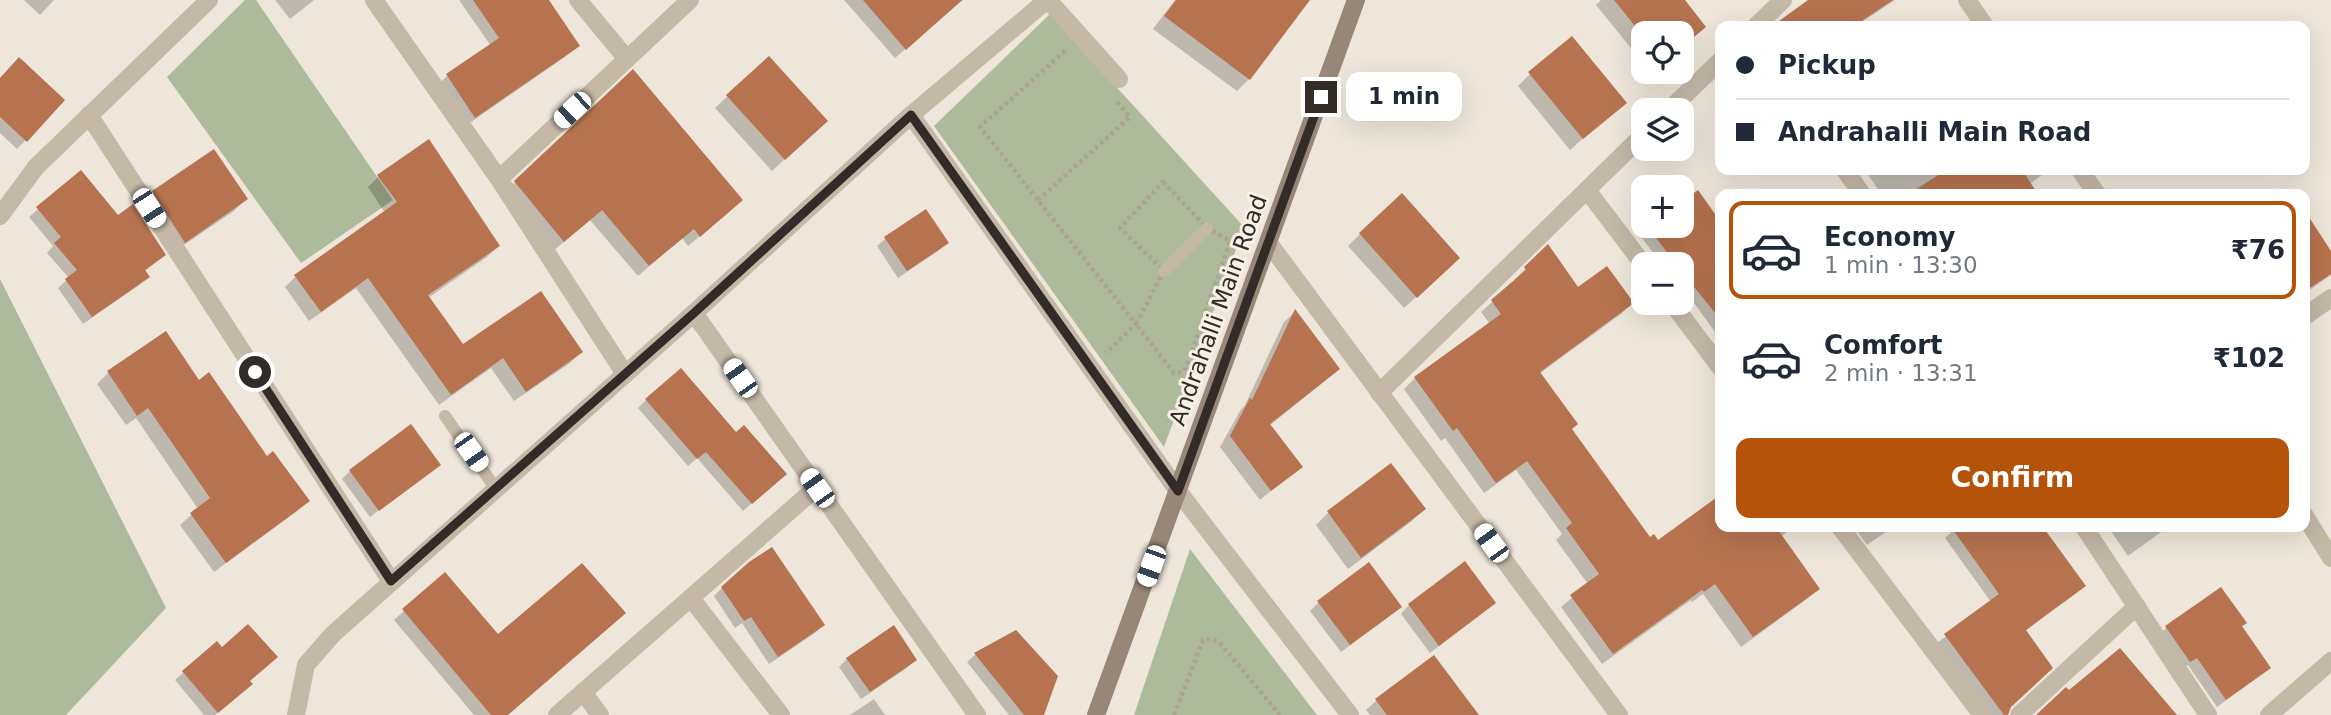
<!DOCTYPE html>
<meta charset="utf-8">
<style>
:root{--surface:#fff;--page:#f2f2f3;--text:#1f2937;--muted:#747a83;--line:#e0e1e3;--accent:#b45309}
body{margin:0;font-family:"DejaVu Sans",sans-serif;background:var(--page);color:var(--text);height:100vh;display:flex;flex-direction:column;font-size:26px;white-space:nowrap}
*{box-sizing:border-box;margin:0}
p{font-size:23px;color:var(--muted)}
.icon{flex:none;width:38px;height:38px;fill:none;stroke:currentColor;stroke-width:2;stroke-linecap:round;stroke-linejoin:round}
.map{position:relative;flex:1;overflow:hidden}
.panel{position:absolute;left:1715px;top:189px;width:595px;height:343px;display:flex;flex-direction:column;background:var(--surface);border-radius:14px;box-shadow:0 7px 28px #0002}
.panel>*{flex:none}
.top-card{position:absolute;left:1715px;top:21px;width:595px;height:154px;border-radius:14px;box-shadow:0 7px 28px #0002;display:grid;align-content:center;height:154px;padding:0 21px;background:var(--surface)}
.controls{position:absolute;left:1631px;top:21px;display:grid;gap:14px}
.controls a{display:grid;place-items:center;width:63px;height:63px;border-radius:14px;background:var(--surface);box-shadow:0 7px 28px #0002;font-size:35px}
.end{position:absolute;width:32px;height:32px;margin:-16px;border:9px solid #322b27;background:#fff;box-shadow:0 0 0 4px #fff}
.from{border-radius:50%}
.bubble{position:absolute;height:49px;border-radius:14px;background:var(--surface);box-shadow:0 7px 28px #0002;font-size:23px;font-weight:800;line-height:49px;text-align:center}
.car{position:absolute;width:21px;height:42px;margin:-21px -10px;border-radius:9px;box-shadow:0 0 5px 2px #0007;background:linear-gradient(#fff 24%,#345 0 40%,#fff 0 76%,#345 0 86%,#fff 0)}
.top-card b{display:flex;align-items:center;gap:24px;height:66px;font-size:26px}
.top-card b+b{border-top:2px solid var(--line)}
.top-card i{width:18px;height:18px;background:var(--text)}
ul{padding:12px 0 0;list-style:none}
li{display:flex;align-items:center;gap:21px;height:98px;margin:0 14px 10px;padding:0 7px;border:4px solid transparent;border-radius:14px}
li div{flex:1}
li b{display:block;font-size:26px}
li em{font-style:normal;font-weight:800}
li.active{border-color:var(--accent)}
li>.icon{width:63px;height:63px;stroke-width:1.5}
.button{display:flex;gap:14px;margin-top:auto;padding:14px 21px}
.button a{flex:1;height:80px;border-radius:14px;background:var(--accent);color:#fff;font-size:28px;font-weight:800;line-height:80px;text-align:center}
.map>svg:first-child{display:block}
</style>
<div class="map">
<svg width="2331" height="715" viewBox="0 0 2331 715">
<rect width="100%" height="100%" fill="#eee6da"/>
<g fill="#adbb9c">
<path d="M245,0h11l137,200 -92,63 -134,-186z"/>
<path d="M1050,14l194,213 -80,220 -230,-321z"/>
<path d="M0,279l166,329 -100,107h-66z"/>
<path d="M1190,549l127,166h-183z"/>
</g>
<g fill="#0003">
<path d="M24,0h30l-14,15z"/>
<path d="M275,0h39l-24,19z"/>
<path d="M459,0h88l31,46 -9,8 -102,71 -28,-41 8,-8 44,-30z"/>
<path d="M844,0h119l-68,58z"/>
<path d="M1175,0h114l-40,79 -12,12 -84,-62z"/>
<path d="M1601,0h81l10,39 -10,8v-14h-39v30l-47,-58z"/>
<path d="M1811,0h84l-39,26h-80l8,-8z"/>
<path d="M769,58l44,75 -41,38 -57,-63z"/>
<path d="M1530,74l94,29 -54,47 -52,-64z"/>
<path d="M0,79l63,22 -46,48 -17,-16z"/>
<path d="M1865,170h183l-18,14 6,10h-155z"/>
<path d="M379,176l119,70 -11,11 -59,41 34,48 119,6 -11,11 -56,38 -23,-33 -52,37 -83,-117 -47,33 -24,-34 11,-11 89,-63 -17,-26z"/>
<path d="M515,182l215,29 -42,35 -6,-8 -44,38 -48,-56 -38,32 -48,-59z"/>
<path d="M153,193l93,6 -12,12 -62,42 -31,-48z"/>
<path d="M1697,193l23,31v115l-33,-46 -2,1 -3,-4v-26h-20l-21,-27 12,-11h29v-22z"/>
<path d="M38,209l80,8 46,38 -20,17 4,5 -9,8 -56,39 -25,-36 11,-10 -22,-25 6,-7 -24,-29z"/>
<path d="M2305,214l26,40v21l-26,18z"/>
<path d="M1360,234l86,36 -42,38 -56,-62z"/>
<path d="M886,238l61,5 -9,8 -40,27 -21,-32z"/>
<path d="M1547,247l31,42 54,14 -11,11 -82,60 31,55 79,111 9,3 62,-46v30l71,1 -10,9 37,51 -11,11 -66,48 -38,-53 -11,8 -1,-2 -89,64 -41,-57 27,-23 -32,-44 6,-6 -46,-64 -32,23 -39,-55 -4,3 -37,-52 11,-11 75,-54 -9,-12 34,-31 -1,-1z"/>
<path d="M1295,312l32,67 -58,47 31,41 -40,33 -40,-53 20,-36 5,-6 39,-83z"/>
<path d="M165,333l33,49 109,119 -11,11 -82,60 -34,-47 18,-16 -62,-91 -10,7 -29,-41 11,-11z"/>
<path d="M646,400l130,82 -33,29 -46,-53 -9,8 -50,-58z"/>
<path d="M438,465l-68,52 -28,-38 8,-8z"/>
<path d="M1391,465l33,44 -12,12 -64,48 -32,-44 12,-12z"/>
<path d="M1854,527h39l-26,18z"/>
<path d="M1957,527h84l43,59 -60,46 -17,83h-17l-53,-72 54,-41 -46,-64z"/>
<path d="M2108,527h60l-40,29z"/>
<path d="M444,575l64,140h-34l-80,-95z"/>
<path d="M722,588l101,37 -8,8 -46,31 -27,-41 -7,5 -21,-32z"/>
<path d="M1318,603l73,12 -50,37 -31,-41z"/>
<path d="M1494,603l-64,50 -29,-39 8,-9z"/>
<path d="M2167,627h73l29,41 -52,39 -29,-42 -7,4 -23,-33z"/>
<path d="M217,644l32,38 -7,10 -27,23h-11l-29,-35z"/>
<path d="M976,654l66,61h-33l-42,-53z"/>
<path d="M1433,657l44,58h-107l-4,-5 10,-9z"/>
<path d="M847,659l68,1 -8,8 -46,31 -22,-32z"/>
<path d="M874,699l11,16h-35z"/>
</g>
<g fill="#b7734f">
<path d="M473,0h76l31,46 -105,72 -29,-44 53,-36z"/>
<path d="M863,0h99l-56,50z"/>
<path d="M1176,0h134l-60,80 -86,-64z"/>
<path d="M1614,0h71l21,27 -24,20v-14h-39v3z"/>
<path d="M1808,0h85l-39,26h-82z"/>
<path d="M1572,36l55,67 -44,36 -55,-67z"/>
<path d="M769,56l59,65 -43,39 -59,-65z"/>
<path d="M19,57l46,43 -38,42 -27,-25v-39z"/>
<path d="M633,69l110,131 -43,37 -6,-8 -45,37 -47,-56 -38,32 -50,-61z"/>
<path d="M429,139l71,107 -72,49 35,49 78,-53 42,61 -57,40 -23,-34 -52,37 -83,-117 -47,34 -27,-37 103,-73 -20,-27z"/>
<path d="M214,149l34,50 -63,44 -33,-52z"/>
<path d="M81,170l37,45 15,-11 33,51 -21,15 5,7 -58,40 -27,-38 12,-9 -23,-27 7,-6 -25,-30z"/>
<path d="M1946,170h76l16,24h-129z"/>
<path d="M1698,190l22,31v98l-38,-47v-8h-6l-29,-38h35v-24z"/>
<path d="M1402,193l58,65 -43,40 -58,-65z"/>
<path d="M926,209l23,34 -42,28 -23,-34z"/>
<path d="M2305,211l26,40v23l-26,17z"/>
<path d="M1548,244l30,43 29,-21 27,37 -94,69 38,52 -6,5 78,108 4,-3 4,6 62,-45v32h56l44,62 -67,48 -38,-53 -11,8 -2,-2 -89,64 -43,-59 29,-21 -33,-46 6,-5 -45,-62 -31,22 -39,-55 -4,3 -39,-54 87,-63 -10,-14 35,-30 -2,-3z"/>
<path d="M1295,309l45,60 -70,55 33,43 -32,24 -41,-55 20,-38 2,2z"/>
<path d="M166,331l33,49 10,-8 58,84 6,-5 37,50 -84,62 -36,-50 20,-15 -62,-90 -11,8 -30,-45z"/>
<path d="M681,368l55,64 8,-7 43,49 -35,30 -46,-52 -9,7 -52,-60z"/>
<path d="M411,424l30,41 -62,46 -30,-41z"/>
<path d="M1391,463l35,46 -65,49 -34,-47z"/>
<path d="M1951,527h92l43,59 -60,44 27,38 -42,39 -3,8h-4l-60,-81 55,-40z"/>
<path d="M772,547l53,78 -47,32 -27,-40 -7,4 -23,-34 28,-25z"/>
<path d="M1465,561l31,42 -57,43 -31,-42z"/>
<path d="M1369,562l33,45 -52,38 -33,-44z"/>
<path d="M582,563l44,50 -118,102h-17l-89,-106 43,-37 53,62z"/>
<path d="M2221,587l26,36 -5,3 29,42 -45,32 -29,-42 -7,4 -25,-36z"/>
<path d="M248,624l30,33 -28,24 3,3 -35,29 -36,-42 35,-30 5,6z"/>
<path d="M894,625l23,35 -47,32 -24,-34z"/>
<path d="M1016,630l42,46 -14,39h-20l-50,-62z"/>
<path d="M2120,648l57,67h-141l30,-28 3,3z"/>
<path d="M1434,655l45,60h-92l-12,-16z"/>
</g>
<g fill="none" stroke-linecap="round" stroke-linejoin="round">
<g stroke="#b0a292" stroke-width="4.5" stroke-dasharray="3.5 3.5" stroke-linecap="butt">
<path d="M1065,51l-85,76 156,197 -30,29"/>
<path d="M1163,182l44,46 23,13 -41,119 -6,12 -9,1 -38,-49 28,-53 -44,-43z"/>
<path d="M1038,200l92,-83 -13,-15"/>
<path d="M1174,715l29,-75 8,-1 8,3 61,73"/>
</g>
<g stroke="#c4b8a7" stroke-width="12">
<path d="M1164,271l43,-43"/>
<path d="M445,416l51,73"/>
</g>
<g stroke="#c4b8a7" stroke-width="18">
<path d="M374,0l125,179 126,195"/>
<path d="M578,0l49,59"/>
<path d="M1048,0l71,79"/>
<path d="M1967,0l18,26"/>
<path d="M1756,26l27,-26"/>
<path d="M1669,110l51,-49"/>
<path d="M89,115l302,466"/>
<path d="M911,115l267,376 172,224"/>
<path d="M1845,170l17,24"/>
<path d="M2080,170l17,24"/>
<path d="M499,179l191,-179"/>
<path d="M1587,190l56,74"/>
<path d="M0,216l36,-49 173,-167"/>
<path d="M1268,242l351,473"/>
<path d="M1672,303l48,64"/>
<path d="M694,313l283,402"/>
<path d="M2305,316l26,-18"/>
<path d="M1379,393l264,-258"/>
<path d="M2305,516l26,42"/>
<path d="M1840,527l142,188"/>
<path d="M2084,527l124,188"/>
<path d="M691,598l90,117"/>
<path d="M583,692l17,23"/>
<path d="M296,715l10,-50 26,-30 362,-322 217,-198 136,-115"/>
<path d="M557,715l260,-228"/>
<path d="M2019,715l118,-109"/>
<path d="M2269,715l62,-54"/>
</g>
<path stroke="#978779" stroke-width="18" d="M1096,715l260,-715"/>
</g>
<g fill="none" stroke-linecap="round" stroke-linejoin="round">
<path stroke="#322b27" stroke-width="9" d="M255,372l136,209 303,-268 217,-198 267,376 143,-394"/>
</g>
<g text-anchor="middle" stroke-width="6" stroke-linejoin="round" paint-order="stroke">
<g font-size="23" fill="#322b27" stroke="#f6f0e5">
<text transform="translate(1218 310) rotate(-70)" y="8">Andrahalli Main Road</text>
</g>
</g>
</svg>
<div class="controls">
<a><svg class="icon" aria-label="locate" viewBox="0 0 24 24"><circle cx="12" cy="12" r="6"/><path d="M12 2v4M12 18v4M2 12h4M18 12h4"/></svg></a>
<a><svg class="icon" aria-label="layers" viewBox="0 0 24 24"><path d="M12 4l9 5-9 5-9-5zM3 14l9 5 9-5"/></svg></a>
<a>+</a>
<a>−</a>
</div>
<i class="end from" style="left:255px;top:372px"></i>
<i class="end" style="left:1321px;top:97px"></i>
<div class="bubble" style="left:1346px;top:72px;width:116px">1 min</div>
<i class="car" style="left:572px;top:110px;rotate:227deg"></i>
<i class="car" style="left:149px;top:208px;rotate:147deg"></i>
<i class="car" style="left:740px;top:378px;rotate:325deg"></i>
<i class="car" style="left:471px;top:452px;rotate:145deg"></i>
<i class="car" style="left:817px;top:488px;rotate:325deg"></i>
<i class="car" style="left:1491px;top:543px;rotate:324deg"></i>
<i class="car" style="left:1151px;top:566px;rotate:200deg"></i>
<div class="top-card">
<b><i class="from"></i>Pickup</b>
<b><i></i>Andrahalli Main Road</b>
</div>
<section class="panel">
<ul>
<li class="active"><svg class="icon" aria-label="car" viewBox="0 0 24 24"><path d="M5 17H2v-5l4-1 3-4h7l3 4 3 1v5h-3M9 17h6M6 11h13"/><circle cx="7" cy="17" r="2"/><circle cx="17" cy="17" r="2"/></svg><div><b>Economy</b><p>1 min · 13:30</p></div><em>₹76</em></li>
<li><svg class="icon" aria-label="car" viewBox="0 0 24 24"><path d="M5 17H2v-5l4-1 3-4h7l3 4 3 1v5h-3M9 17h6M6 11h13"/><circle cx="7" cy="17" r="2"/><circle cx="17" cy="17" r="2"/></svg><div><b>Comfort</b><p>2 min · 13:31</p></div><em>₹102</em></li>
</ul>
<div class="button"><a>Confirm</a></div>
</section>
</div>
